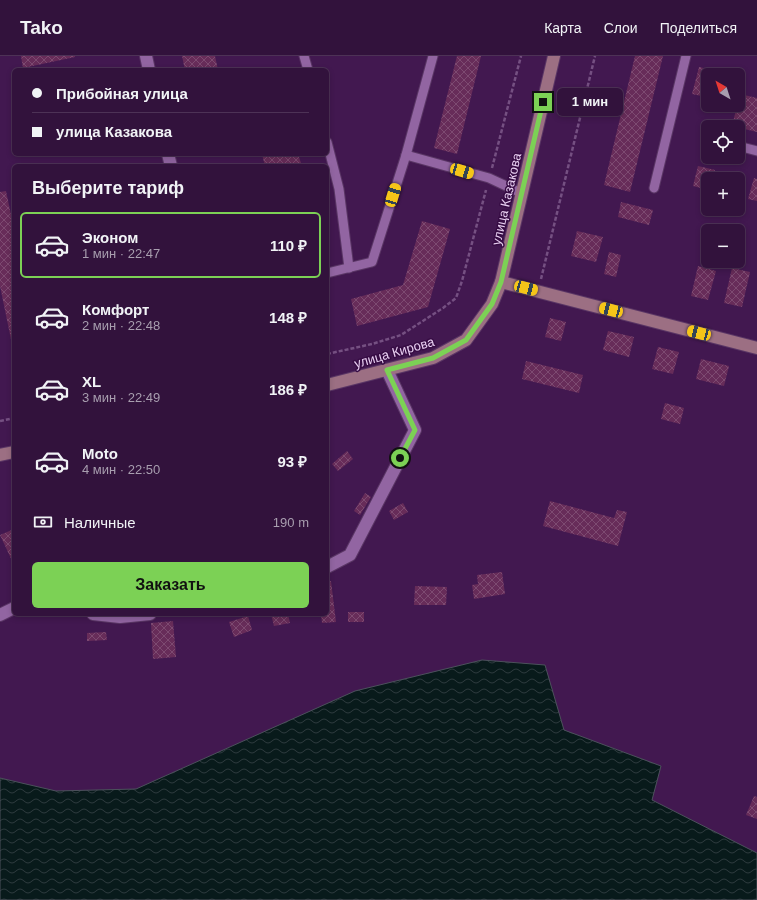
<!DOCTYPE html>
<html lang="ru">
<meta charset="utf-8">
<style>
:root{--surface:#32123c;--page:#3d2047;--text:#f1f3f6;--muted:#a89eaf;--line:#4d3256;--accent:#7cd155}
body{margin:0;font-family:Helvetica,sans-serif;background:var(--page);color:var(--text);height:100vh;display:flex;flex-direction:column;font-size:15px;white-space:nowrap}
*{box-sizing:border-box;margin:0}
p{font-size:13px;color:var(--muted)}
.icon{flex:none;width:22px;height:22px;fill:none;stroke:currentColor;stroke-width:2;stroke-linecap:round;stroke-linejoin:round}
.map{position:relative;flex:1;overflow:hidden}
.sheet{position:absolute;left:12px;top:108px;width:317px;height:452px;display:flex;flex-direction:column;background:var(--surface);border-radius:6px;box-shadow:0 2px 6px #0003,0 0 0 1px var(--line)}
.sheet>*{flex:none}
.banner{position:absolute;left:12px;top:12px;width:317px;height:88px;border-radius:6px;box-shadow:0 2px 6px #0003,0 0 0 1px var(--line);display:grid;align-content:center;height:88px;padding:0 20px;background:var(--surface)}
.needle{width:26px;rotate:321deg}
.tools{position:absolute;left:701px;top:12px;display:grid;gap:8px}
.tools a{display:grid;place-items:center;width:44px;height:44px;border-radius:6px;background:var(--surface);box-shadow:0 2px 6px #0003,0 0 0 1px var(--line);font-size:20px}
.end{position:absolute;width:18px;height:18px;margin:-9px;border:5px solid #7cd155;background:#111;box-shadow:0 0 0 2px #111}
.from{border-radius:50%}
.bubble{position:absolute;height:28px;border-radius:6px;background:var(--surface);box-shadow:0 2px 6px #0003,0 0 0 1px var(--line);font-size:13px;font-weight:700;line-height:28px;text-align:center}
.car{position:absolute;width:12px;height:24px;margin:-12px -6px;border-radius:5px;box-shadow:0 0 3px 1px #0007;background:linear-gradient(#f5c518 24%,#345 0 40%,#f5c518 0 76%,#345 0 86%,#f5c518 0)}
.banner b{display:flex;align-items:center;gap:14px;height:38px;font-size:15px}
.banner b+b{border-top:1px solid var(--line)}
.banner i{width:10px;height:10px;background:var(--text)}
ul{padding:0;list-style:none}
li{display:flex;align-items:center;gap:12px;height:66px;margin:0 8px 6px;padding:0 12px;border:2px solid transparent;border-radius:6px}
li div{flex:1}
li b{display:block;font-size:15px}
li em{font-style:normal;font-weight:700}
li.current{border-color:var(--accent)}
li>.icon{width:36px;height:36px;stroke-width:1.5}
h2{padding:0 20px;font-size:18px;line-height:48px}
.pay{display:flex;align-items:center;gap:10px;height:44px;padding:0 20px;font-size:15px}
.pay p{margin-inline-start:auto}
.primary-button{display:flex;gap:8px;margin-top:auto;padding:8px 20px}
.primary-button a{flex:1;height:46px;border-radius:6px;background:var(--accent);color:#111;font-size:16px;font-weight:700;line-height:46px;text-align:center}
header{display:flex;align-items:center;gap:24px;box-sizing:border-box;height:56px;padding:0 20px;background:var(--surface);border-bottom:1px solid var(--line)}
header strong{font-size:19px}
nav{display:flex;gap:22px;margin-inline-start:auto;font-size:14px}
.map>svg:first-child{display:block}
</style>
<header>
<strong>Tako</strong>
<nav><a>Карта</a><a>Слои</a><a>Поделиться</a></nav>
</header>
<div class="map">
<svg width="757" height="844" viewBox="0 0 757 844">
<defs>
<pattern id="water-waves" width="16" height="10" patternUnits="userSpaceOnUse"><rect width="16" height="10" fill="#081a1b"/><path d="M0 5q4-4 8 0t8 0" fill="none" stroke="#2c3a3d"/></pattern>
<pattern id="building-cross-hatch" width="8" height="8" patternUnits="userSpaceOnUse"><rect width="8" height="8" fill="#672c59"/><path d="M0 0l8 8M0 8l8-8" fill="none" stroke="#7d4a71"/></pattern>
</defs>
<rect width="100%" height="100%" fill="#421850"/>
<path fill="url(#water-waves)" stroke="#4c515c" d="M482,604l63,5 19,65 97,36 -9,34 105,53v47h-757v-122l56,13 80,-2 219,-98z"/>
<g fill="url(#building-cross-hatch)">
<path d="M21,0h54v1l-52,11z"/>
<path d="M182,0h33l3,14h-33z"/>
<path d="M457,0h24l-24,98 -23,-6z"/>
<path d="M635,0h28l-33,136 -26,-7z"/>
<path d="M699,11l14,3 -2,5h-3v14l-2,8 -14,-3z"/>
<path d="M740,38l17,4v34l-25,-6z"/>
<path d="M262,98h36l4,12h-37z"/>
<path d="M698,110l17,4 -3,9h-4v11l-15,-4z"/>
<path d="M754,122l3,1v22l-9,-2z"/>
<path d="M6,135l8,38 -1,120 -13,-63v-94z"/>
<path d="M621,146l32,8 -4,15 -31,-8z"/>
<path d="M422,165l28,8 -22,78 -71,19 -6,-27 52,-14z"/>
<path d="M577,175l26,6 -7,25 -25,-6z"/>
<path d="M609,196l12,3 -5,22 -12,-3z"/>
<path d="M698,210l18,5 -8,29 -17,-4z"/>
<path d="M732,212l18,4 -8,35 -18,-4z"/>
<path d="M550,262l16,4 -5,19 -16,-4z"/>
<path d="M608,275l26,6 -5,20 -26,-7z"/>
<path d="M658,291l21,5 -6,22 -21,-5z"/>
<path d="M701,303l28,7 -5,20 -28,-7z"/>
<path d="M526,305l57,14 -4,18 -57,-14z"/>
<path d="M665,347l19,5 -4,16 -19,-5z"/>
<path d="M347,395l6,8 -15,12 -6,-7z"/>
<path d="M365,437l6,4 -11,18 -6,-4z"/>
<path d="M550,445l64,17 3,-8 10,2 -9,34 -75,-20z"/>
<path d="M403,447l5,9 -14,8 -5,-9z"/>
<path d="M14,473v36l-14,-30z"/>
<path d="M502,516l3,22 -31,5 -2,-14 6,-1 -1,-9z"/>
<path d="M331,525l5,41 -14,1 -1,-9h6v-32z"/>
<path d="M415,530l32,1 -1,18h-32z"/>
<rect x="348" y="556" width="16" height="10"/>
<path d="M271,558h17l2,9 -16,3z"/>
<path d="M248,560l4,14 -18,7 -5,-15z"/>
<path d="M173,565l3,36 -23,2 -2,-36z"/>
<path d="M106,576l1,8 -20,1v-8z"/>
<path d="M754,740l3,1v22l-11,-4z"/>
</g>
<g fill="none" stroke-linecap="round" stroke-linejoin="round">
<defs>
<g id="lane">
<path d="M304,0l4,14"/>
<path d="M327,86l12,47 10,79"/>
<path d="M738,90l19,5"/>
<path d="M406,99l27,-99"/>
<path d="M654,132l32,-132"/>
<path d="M327,217l45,-11 34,-107 83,23 32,15"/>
</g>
<g id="street">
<path d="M146,0l3,14"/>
<path d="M168,98l3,12"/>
<path d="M327,511l23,-12 65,-125 -28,-60"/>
<path d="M93,558l27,3 30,-3"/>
<path d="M0,559l14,-7"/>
</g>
<g id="secondary">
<path d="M501,226l256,66"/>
<path d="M327,329l106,-27 33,-18 26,-36 9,-22 53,-226"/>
<path d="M0,399l14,-3"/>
</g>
</defs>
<use href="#lane" stroke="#5a3665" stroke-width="11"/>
<use href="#street" stroke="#5a3665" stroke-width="14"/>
<use href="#secondary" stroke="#5a3665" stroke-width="14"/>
<g stroke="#755082" stroke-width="2.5" stroke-dasharray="4 2" stroke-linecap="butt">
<path d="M492,112l29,-112"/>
<path d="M541,223l54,-223"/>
<path d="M327,298l45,-10 29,-9 42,-27 13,-10 6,-17 24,-91"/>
<path d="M0,365l14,-3"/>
</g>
<use href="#lane" stroke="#9265a2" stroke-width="9"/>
<use href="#street" stroke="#9265a2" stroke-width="12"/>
<use href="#secondary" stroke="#9c6f83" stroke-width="12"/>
</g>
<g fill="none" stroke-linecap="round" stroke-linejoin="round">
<path stroke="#7cd155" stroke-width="5" d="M400,402l15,-28 -28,-60 46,-12 33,-18 26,-36 9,-22 42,-180"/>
</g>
<g text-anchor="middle" stroke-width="3" stroke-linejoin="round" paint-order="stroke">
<g font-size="13" fill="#e9d0f2" stroke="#370c44">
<text transform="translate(506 143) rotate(-77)" y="5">улица Казакова</text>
<text transform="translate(394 296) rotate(-16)" y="5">улица Кирова</text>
</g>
</g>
</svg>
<div class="tools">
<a><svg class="needle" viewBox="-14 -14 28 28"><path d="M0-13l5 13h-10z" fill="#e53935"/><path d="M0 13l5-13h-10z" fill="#a89eaf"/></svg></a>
<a><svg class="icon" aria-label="locate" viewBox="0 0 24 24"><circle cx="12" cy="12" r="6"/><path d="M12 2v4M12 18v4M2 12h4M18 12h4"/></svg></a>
<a>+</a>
<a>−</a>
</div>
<i class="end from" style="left:400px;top:402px"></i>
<i class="end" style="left:543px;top:46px"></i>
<div class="bubble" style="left:557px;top:32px;width:66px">1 мин</div>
<i class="car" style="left:462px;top:115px;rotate:106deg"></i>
<i class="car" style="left:393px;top:139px;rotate:17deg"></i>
<i class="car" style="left:526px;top:232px;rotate:105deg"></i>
<i class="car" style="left:611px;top:254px;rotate:285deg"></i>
<i class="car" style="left:699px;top:277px;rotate:285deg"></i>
<div class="banner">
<b><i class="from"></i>Прибойная улица</b>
<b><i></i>улица Казакова</b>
</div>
<section class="sheet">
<h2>Выберите тариф</h2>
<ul>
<li class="current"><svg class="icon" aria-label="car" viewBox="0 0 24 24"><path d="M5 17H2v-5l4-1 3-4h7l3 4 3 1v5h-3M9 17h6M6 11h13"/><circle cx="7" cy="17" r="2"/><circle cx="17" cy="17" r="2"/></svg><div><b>Эконом</b><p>1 мин · 22:47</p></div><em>110 ₽</em></li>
<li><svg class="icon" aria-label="car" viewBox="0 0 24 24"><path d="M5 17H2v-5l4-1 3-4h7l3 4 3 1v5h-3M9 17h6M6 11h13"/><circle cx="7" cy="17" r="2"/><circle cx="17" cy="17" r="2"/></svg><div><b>Комфорт</b><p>2 мин · 22:48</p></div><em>148 ₽</em></li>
<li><svg class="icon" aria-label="car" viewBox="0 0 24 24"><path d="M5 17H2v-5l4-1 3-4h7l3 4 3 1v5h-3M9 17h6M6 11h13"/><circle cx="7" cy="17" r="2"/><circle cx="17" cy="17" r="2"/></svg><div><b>XL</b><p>3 мин · 22:49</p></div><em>186 ₽</em></li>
<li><svg class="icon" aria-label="car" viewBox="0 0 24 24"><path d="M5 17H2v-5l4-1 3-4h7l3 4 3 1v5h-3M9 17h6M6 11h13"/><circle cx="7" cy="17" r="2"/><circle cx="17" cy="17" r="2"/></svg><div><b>Moto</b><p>4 мин · 22:50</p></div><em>93 ₽</em></li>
</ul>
<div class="pay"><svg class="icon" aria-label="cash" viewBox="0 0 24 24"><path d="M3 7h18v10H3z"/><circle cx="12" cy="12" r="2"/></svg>Наличные<p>190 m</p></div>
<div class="primary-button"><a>Заказать</a></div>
</section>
</div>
